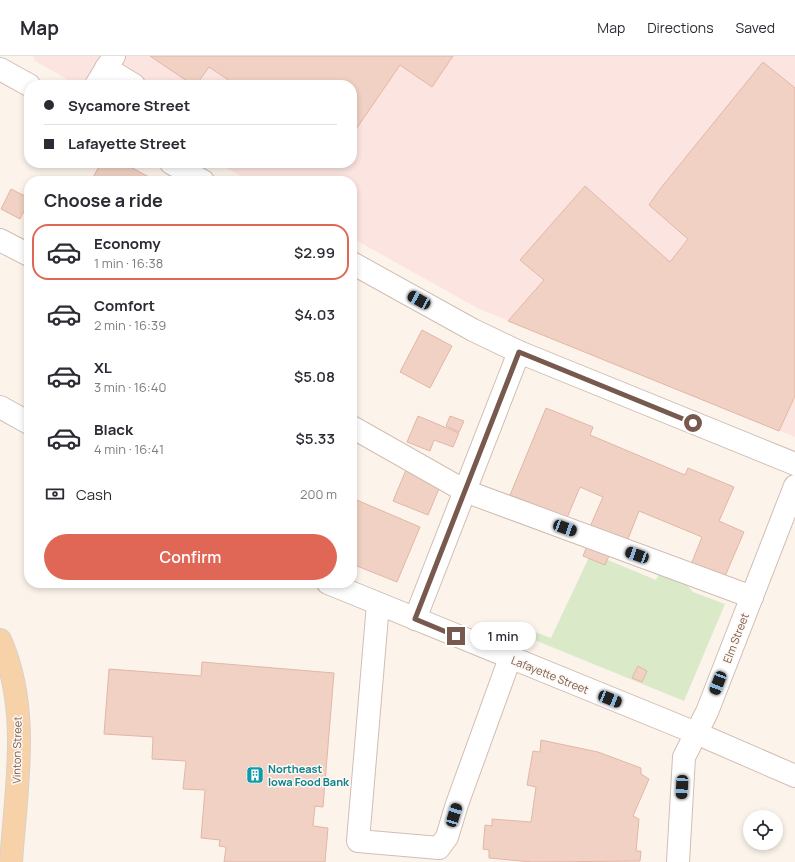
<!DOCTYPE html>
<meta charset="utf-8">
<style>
:root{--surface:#fff;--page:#f2f2f3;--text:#2b2b33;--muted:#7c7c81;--line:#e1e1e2;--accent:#e06756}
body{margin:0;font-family:Manrope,sans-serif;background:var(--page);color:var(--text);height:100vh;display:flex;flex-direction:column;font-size:15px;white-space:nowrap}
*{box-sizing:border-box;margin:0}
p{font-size:13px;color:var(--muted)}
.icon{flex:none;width:22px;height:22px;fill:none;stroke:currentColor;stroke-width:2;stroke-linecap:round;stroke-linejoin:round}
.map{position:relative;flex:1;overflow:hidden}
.panel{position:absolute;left:24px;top:120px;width:333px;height:412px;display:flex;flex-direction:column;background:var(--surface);border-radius:16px;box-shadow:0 2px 6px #0003}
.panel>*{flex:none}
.hud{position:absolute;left:24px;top:24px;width:333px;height:88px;border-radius:16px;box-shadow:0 2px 6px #0003;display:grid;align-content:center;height:88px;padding:0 20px;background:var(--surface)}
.buttons{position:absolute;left:743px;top:754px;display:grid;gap:8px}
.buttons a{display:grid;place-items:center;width:40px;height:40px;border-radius:50%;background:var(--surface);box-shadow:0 2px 6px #0003;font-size:20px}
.end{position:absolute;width:18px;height:18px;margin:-9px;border:5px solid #77594e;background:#fff;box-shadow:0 0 0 2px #fff}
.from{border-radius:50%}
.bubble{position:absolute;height:28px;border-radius:14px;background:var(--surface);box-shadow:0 2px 6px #0003;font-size:13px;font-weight:600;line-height:28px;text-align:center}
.car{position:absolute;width:12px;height:24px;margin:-12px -6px;border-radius:5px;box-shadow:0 0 3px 1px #0007;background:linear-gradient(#222 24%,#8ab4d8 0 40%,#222 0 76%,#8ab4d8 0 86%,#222 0)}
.hud b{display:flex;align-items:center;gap:14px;height:38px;font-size:15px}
.hud b+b{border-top:1px solid var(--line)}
.hud i{width:10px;height:10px;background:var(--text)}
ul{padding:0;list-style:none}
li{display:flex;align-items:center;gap:12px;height:56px;margin:0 8px 6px;padding:0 12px;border:2px solid transparent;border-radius:16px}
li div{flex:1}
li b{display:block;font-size:15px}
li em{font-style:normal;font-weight:600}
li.on{border-color:var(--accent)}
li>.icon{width:36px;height:36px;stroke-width:1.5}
h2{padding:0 20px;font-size:18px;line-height:48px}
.pay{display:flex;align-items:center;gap:10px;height:44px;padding:0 20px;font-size:15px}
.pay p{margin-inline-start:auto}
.cta{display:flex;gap:8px;margin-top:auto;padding:8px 20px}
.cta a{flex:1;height:46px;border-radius:24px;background:var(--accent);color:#fff;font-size:16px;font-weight:600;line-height:46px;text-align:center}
header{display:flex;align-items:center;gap:24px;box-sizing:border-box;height:56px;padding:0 20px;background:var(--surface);border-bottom:1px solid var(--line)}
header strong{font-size:19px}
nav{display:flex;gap:22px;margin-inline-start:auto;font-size:14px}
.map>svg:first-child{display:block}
</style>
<header>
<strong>Map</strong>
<nav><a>Map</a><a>Directions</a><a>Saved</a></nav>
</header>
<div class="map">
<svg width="795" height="806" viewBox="0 0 795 806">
<rect width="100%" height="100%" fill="#fcf4eb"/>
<path fill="#fce5e0" d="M33,0h762v381l-316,-128 -127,-71v-57h-102l-33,-18h135v-78h-275l-42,-24z"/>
<path fill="#daeac9" d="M591,497l65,27 3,-6 28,11 6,7 32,12 -41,97 -152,-62 3,-7 16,6z"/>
<g fill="#f0d1c4" stroke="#e3b6a5">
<path d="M150,0h303l-21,31 -32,-22 -48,70v-50h-116l-27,-18 -13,18h-3z"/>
<path d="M763,6l32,26v308l-16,35 -271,-110 36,-41 -24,-20 65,-74 85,76 18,-23 -39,-34 11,-16z"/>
<path d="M101,107h22l26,14 -2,4h-56z"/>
<path d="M11,133l18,9v3l-9,18 -19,-10z"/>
<path d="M422,274l30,16 -22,42 -30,-16z"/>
<path d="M546,352l47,19 -3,8 95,40 3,-7 46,19 -15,34 25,11 -21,49 -33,-14 12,-30 -63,-26 -13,33 -10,-4 -11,25 -22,-9 10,-25 -4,-2 14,-32 -23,-10 -13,31 -57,-23z"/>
<path d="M418,360l41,17 -6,14 -19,-7 -4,11 -23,-9z"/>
<path d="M450,360l14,5 -5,11 -13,-6z"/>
<path d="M406,414l35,14 -13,31 -35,-14z"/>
<path d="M352,442l68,29 -23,55 -45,-18z"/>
<path d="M202,606l132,11 -11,134 -8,-1 -2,20 15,2 -3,34h-101l2,-15 -7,-1 1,-6 -19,-2 4,-48 -22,-1 3,-28 -34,-2 1,-22 -49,-3 5,-65 92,7z"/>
<path d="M638,610l9,5 -5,11 -10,-4z"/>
<path d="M541,684l57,12 43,16v6l8,5 -16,37 6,3 -3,32h5l-1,10 -108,1 -43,-4v-8l-6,-1 2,-24 7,1v-7l39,3 5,-35 -9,-2 6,-34 7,1z"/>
</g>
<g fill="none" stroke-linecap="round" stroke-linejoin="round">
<defs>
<g id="minor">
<path d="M106,12l28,17"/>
<path d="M0,13l29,16"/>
<path d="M96,29l18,-29"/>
<path d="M171,107l32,18"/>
<path d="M0,184l29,15"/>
<path d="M352,207l121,67 46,22 276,112"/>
<path d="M0,351l29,16"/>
<path d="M352,371l113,64 287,106"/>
<path d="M328,527l368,150 99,43"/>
<path d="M378,548l-20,237 81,7 8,-11 10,-33 53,-146"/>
<path d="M415,563l104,-267"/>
<path d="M678,806l6,-105 23,-45 88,-226"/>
</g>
<path id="major" d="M0,584c31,69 16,149 11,222"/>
</defs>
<use href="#minor" stroke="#d1bdb3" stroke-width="24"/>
<use href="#major" stroke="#d9d1cd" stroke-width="24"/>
<use href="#minor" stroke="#fff" stroke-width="22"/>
<use href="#major" stroke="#f7d1a7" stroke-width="22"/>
</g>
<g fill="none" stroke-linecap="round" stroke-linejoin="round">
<path stroke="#77594e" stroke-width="5" d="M456,580l-41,-17 104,-267 174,71"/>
</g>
<defs>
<symbol id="building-square" viewBox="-11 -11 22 22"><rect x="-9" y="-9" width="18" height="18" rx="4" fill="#0f9aa8" stroke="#fef8f2"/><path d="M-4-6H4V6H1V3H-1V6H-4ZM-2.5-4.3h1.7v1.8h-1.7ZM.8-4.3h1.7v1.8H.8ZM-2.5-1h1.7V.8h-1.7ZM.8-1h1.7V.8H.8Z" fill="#fff"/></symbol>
</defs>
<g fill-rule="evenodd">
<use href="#building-square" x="245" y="709" width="20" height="20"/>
</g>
<g text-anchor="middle" stroke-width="3" stroke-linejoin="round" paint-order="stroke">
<g font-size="11" fill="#77594e" stroke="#fef8f2">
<text transform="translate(736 582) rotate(-69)" y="4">Elm Street</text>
<text transform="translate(550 619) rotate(22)" y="4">Lafayette Street</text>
<text transform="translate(17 694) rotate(-89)" y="4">Vinton Street</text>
</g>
<g font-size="11" font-weight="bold" fill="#0d838f" stroke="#fef8f2" text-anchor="start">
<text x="268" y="717">Northeast<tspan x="268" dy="13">Iowa Food Bank</tspan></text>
</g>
</g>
</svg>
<div class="buttons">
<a><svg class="icon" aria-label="locate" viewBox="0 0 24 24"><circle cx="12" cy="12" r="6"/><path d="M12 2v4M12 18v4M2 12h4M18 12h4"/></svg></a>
</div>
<i class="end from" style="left:693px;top:367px"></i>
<i class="end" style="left:456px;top:580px"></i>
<div class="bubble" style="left:470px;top:566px;width:66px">1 min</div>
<i class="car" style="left:419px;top:244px;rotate:299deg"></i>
<i class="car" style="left:565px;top:472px;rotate:110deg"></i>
<i class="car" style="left:637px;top:499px;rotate:290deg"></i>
<i class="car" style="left:718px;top:627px;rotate:201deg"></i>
<i class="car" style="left:610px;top:643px;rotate:112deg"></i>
<i class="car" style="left:682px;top:731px;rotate:183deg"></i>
<i class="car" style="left:454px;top:759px;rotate:17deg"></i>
<div class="hud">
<b><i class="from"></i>Sycamore Street</b>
<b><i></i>Lafayette Street</b>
</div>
<section class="panel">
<h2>Choose a ride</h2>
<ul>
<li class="on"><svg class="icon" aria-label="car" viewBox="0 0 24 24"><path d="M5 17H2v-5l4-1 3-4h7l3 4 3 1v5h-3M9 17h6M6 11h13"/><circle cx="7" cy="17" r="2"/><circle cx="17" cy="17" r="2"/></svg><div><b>Economy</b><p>1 min · 16:38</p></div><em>$2.99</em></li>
<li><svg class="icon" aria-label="car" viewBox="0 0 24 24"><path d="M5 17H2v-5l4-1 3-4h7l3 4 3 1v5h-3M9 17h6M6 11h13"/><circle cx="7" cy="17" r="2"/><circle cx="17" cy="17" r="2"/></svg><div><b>Comfort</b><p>2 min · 16:39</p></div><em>$4.03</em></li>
<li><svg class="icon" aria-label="car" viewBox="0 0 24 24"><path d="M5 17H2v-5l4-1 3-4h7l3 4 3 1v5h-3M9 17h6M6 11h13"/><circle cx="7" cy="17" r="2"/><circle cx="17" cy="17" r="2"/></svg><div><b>XL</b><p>3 min · 16:40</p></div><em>$5.08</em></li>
<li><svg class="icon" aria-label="car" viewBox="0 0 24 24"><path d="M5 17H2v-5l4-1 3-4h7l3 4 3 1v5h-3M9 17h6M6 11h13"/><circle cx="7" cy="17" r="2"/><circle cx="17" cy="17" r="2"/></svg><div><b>Black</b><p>4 min · 16:41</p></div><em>$5.33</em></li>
</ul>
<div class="pay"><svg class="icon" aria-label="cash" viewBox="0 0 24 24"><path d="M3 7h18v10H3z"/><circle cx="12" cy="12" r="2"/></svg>Cash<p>200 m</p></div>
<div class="cta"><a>Confirm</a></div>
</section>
</div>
